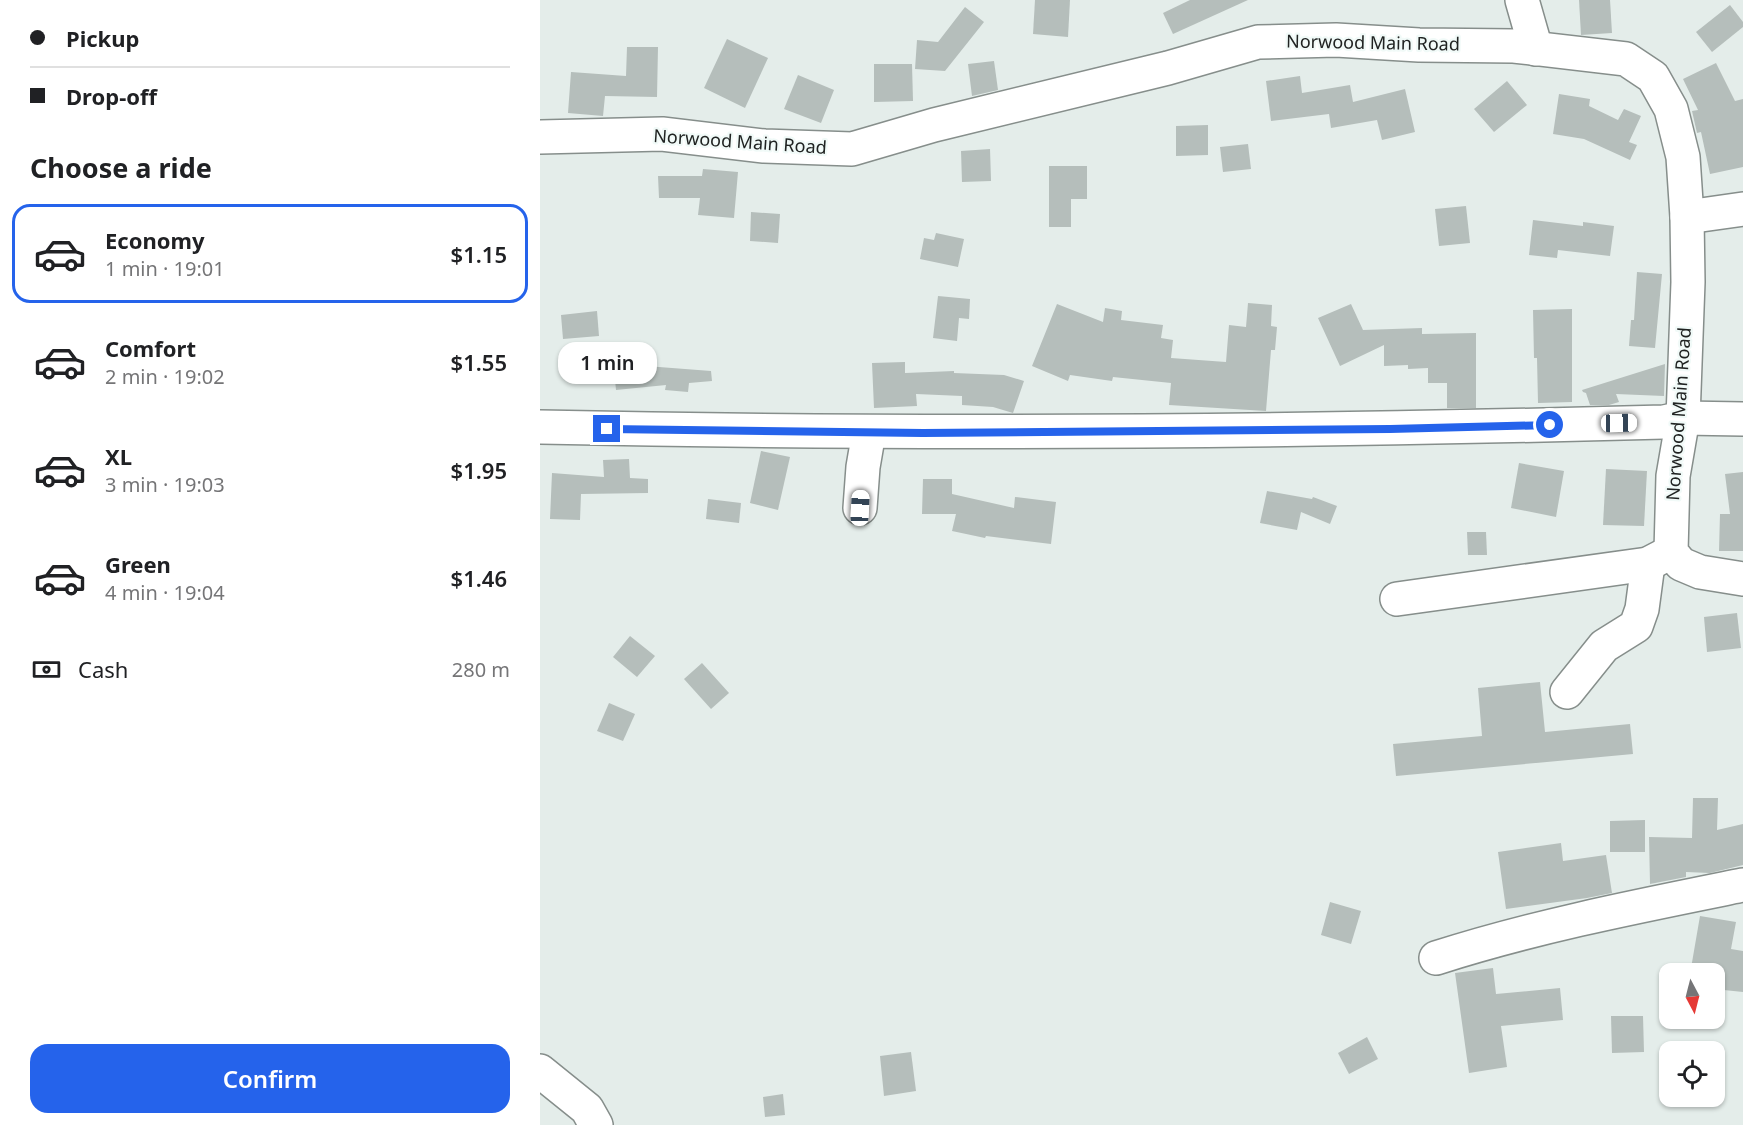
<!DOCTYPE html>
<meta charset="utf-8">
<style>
:root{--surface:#fff;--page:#f6f6f6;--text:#202124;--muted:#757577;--line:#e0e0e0;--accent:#2563eb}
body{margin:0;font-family:"Noto Sans",sans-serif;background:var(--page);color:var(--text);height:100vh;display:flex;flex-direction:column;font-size:22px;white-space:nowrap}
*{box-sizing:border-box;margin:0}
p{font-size:20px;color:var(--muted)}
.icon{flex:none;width:33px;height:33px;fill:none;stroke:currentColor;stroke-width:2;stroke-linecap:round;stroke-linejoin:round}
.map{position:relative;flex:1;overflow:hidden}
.sheet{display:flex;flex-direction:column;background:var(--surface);width:540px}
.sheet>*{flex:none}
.hud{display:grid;align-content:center;height:132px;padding:0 30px;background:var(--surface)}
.needle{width:39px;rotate:173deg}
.tools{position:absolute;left:1119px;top:963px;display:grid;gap:12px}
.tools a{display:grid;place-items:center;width:66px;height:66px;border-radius:12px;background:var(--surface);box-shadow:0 2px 4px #0004;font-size:30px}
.end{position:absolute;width:27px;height:27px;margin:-14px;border:8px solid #2563eb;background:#fff;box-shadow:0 0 0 3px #fff}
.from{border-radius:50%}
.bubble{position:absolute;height:42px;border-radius:18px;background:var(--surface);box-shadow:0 2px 4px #0004;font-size:20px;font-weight:600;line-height:42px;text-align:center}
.car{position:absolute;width:18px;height:36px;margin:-18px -9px;border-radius:8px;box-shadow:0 0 4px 2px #0007;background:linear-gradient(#fff 24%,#345 0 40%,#fff 0 76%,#345 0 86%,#fff 0)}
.hud b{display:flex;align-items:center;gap:21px;height:57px;font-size:22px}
.hud b+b{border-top:2px solid var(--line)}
.hud i{width:15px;height:15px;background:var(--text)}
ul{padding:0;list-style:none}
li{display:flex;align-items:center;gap:18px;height:99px;margin:0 12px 9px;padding:0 18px;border:3px solid transparent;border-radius:18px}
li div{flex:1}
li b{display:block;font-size:22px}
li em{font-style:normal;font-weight:600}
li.active{border-color:var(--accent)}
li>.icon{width:54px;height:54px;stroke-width:1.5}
h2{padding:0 30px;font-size:27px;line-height:72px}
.pay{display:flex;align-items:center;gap:15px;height:66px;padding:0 30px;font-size:22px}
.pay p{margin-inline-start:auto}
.action{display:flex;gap:12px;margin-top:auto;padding:12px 30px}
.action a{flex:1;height:69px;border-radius:18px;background:var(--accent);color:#fff;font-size:24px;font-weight:600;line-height:69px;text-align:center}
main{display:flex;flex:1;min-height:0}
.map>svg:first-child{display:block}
</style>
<main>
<section class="sheet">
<div class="hud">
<b><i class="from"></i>Pickup</b>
<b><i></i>Drop-off</b>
</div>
<h2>Choose a ride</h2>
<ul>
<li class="active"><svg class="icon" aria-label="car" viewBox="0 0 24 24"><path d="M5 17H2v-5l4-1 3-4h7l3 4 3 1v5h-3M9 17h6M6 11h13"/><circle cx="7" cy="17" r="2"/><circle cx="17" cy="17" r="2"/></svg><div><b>Economy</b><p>1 min · 19:01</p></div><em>$1.15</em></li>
<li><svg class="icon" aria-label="car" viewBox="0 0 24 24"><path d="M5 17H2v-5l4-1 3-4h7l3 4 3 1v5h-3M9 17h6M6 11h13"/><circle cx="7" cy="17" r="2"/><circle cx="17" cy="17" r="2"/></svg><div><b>Comfort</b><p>2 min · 19:02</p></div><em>$1.55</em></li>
<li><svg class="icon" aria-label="car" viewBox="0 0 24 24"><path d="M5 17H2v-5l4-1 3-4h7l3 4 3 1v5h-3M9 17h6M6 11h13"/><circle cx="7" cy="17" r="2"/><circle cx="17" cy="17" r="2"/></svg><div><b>XL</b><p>3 min · 19:03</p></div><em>$1.95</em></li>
<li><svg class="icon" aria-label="car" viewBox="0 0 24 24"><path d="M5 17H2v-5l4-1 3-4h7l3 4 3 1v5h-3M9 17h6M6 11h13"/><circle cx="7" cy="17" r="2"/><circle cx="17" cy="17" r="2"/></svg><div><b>Green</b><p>4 min · 19:04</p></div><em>$1.46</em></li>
</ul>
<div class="pay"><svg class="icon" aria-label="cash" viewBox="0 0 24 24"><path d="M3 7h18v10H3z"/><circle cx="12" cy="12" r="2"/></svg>Cash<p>280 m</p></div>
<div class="action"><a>Confirm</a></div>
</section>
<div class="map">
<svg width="1203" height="1125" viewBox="0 0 1203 1125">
<rect width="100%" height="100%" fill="#e4edea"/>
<g fill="#b5bebb">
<path d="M495,0h35l-2,37 -35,-3z"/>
<path d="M650,0h58l-75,34 -10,-21z"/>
<path d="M1039,0h31l2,33 -31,2z"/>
<path d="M1190,5l13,17v5l-31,25 -16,-20z"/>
<path d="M425,7l19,15 -39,49 -30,-2 2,-29 21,2z"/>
<path d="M187,39l41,19 -23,50 -41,-20z"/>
<path d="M87,47h31l-1,50 -52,-1 -2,20 -35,-3 3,-41 55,4z"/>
<path d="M454,61l4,29 -26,6 -4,-32z"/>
<path d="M1176,63l19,38 8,-2v68l-33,7 -9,-42 -4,1 -5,-22 6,-1 -15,-31z"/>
<path d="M334,64h38l1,37 -39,1z"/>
<path d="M258,75l36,15 -13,33 -37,-14z"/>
<path d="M760,76l2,17 48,-8 3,17 52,-13 10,43 -33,8 -5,-20 -46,8 -2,-14 -58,7 -5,-40z"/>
<path d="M967,81l20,24 -33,27 -20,-23z"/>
<path d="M1019,94l31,5 -1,7 29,14 6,-11 17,7 -12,26 8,3 -7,15 -46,-21 -31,-5z"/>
<path d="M668,125v30l-32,1v-30z"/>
<path d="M708,144l3,25 -28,3 -3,-25z"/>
<path d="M450,149l1,32 -29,1 -1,-31z"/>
<path d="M509,166h38v33h-16v28h-22z"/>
<path d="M163,169l35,3 -4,46 -36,-3 2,-17h-41l-1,-22h44z"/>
<path d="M926,206l4,37 -31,3 -4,-37z"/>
<path d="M211,212l29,2 -2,29 -28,-2z"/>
<path d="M993,220l50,6v-4l31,4 -4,30 -52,-6 -1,8 -28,-3z"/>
<path d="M396,233l28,6 -6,28 -38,-8 4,-21 10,2z"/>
<path d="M1097,272l25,2 -7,74 -26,-2 2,-26h3z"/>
<path d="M398,296l32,3 -1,20 -10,-1 -2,23 -24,-3z"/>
<path d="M708,303l24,2 -1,21 6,1 -2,23h-4l-5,61 -97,-6 2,-22 -58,-6 -1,4 -42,-6 -2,6 -36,-15 25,-62 46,18 2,-14 17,3 -1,9 42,5 -2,13 12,2 -2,18 55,4 3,-37 17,2z"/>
<path d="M811,304l12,26 59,-2v6l54,-1v75h-29v-25h-19v-15l-20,1v-4l-24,1v-21l-44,21 -22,-48z"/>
<path d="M1032,309v93l-34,1 -1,-45h-3l-1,-48z"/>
<path d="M57,311l2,25 -36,3 -2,-24z"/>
<path d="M104,346l2,20 65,5 1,10 -23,2 -1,9 -23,-2 1,-5 -50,5 -4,-41z"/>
<path d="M365,362v11l49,-2v2l50,2 20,6 -11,32 -20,-6 -31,-2v-9l-46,-2 1,12 -43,2 -2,-45z"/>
<path d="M1125,364l-1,32 -48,-2 3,8 -10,3h-19l-4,-12 -3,-1 -1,-2z"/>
<path d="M221,451l29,6 -12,53 -28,-7z"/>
<path d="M89,459l1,19 18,1v14l-67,1 -1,26 -30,-1 2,-46 52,4 -1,-17z"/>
<path d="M979,463l45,8 -8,46 -45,-9z"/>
<path d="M1066,469l41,2 -3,55 -41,-1z"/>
<path d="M1203,472v79h-24l1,-37h10l-5,-40z"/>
<path d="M383,479h29v15l62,14 1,-11 41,5 -5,42 -65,-8 -1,2 -33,-7 4,-17h-34z"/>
<path d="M727,491l45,8 1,-2 24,9 -7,18 -29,-12 -4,18 -37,-7z"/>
<path d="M168,499l33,4 -2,20 -33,-4z"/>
<path d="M927,532h19l1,23h-19z"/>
<path d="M1197,613l4,35 -34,4 -3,-35z"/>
<path d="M90,636l25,20 -18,21 -24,-20z"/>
<path d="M162,663l27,30 -18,16 -27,-30z"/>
<path d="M1000,682l5,50 85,-8 3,30 -237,22 -3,-32 89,-8 -4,-48z"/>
<path d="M69,703l26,11 -12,27 -26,-10z"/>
<path d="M1153,798h25l-1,32 26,-6v41l-33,8 -24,-1v5l-36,7 -1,-47 43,1z"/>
<path d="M1105,820v32h-35v-31z"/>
<path d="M1021,843l2,18 43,-6 6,38 -25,5 -81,11 -8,-57z"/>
<path d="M790,902l31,9 -10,33 -30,-9z"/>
<path d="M1160,916l36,6 -5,27 12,2v41l-29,-3v-15h-24z"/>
<path d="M953,968l3,26 64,-6 3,32 -62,6 6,41 -38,6 -14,-100z"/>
<path d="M1071,1016h32l1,36 -32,1z"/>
<path d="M827,1037l11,22 -29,15 -11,-21z"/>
<path d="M371,1052l5,39 -32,5 -4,-40z"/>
<path d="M243,1094l2,21 -20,2 -2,-20z"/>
</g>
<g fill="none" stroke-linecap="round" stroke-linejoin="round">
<defs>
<g id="minor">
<path d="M982,0l14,49"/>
<path d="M0,137l122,-3 102,12 88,3 82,-24 234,-57 90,-26 78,-2 83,5 95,1 112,13 27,18 18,32 12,48 4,60 1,65 -5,136 -10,58 -2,76 10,12 19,8 43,7"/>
<path d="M1147,217l56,-8"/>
<path d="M0,427c375,8 750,5 1124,-5l19,-4 60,1"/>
<path d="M320,508l3,-41 6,-35"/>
<path d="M857,599l251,-35 23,-12"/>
<path d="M1027,692l37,-46 32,-20 6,-17 6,-45"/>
<path d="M896,958c100,-32 203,-52 307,-73"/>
<path d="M0,1071l47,38 9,16"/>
</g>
</defs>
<use href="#minor" stroke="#868e8b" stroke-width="36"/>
<use href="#minor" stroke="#fff" stroke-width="33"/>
</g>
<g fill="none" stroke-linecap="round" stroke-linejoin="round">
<path stroke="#2563eb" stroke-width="8" d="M67,429l316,4 467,-4 160,-4"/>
</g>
<g text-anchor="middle" stroke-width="4.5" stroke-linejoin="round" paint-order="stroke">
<g font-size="18" fill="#202322" stroke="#f1faf8">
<text transform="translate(833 43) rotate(1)" y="6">Norwood Main Road</text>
<text transform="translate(200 142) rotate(4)" y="6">Norwood Main Road</text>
<text transform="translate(1139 414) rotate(-86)" y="6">Norwood Main Road</text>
</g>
</g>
</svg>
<div class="tools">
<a><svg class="needle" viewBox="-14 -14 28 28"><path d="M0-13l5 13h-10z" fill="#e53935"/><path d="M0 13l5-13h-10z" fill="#757577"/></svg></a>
<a><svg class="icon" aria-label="locate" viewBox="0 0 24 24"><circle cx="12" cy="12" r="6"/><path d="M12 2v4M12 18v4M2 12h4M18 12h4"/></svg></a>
</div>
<i class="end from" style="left:1010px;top:425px"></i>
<i class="end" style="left:67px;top:429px"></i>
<div class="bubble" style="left:18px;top:342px;width:99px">1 min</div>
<i class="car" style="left:1079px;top:423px;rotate:89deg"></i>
<i class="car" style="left:320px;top:508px;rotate:3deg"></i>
</div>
</main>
